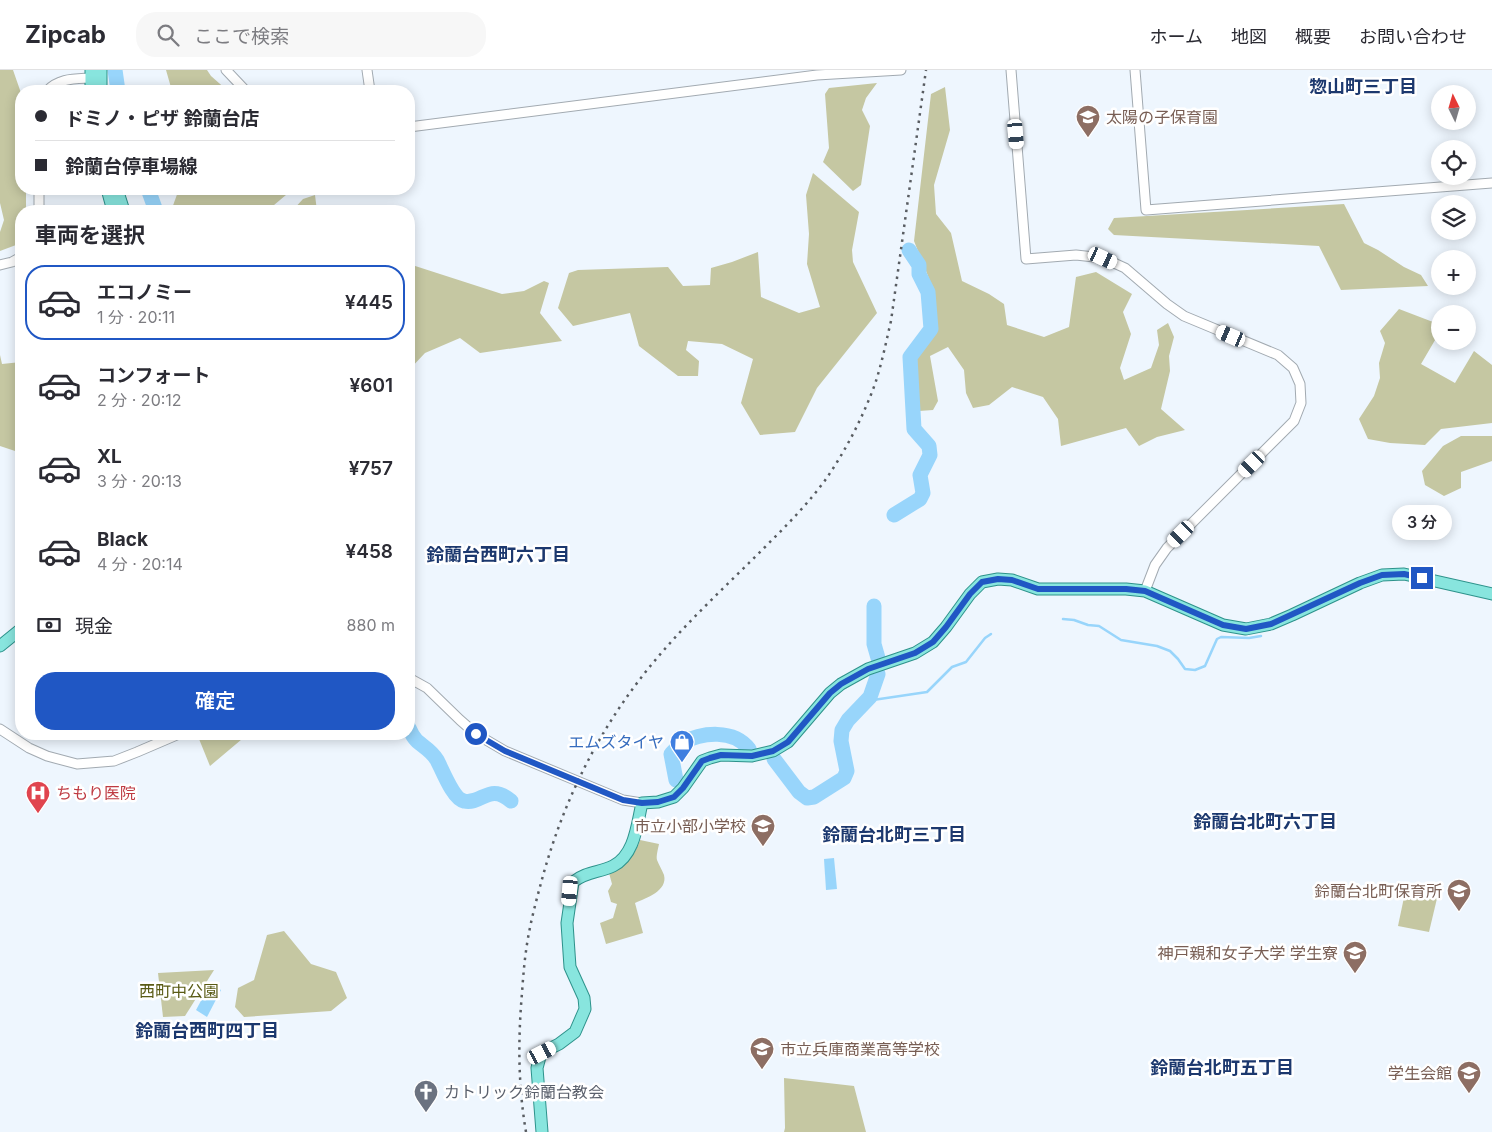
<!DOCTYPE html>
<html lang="ja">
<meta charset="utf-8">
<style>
:root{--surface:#fff;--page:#f7f7f7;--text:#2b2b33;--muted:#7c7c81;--line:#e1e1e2;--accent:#2057c4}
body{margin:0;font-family:Inter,"Noto Sans JP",sans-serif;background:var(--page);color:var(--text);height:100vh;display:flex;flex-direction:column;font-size:19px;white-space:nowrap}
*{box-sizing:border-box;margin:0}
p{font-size:16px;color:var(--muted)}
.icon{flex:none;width:28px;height:28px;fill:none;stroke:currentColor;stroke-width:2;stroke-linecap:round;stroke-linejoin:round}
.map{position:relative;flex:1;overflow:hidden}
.drawer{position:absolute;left:15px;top:135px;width:400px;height:535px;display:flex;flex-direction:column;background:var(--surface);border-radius:20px;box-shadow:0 2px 12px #0003}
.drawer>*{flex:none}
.top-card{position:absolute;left:15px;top:15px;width:400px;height:110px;border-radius:20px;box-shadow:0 2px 12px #0003;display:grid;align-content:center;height:110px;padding:0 20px;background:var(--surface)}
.needle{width:32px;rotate:355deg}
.buttons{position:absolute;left:1431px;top:15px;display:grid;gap:10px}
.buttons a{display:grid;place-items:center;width:45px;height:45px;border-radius:50%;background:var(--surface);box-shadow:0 2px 12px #0003;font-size:25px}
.end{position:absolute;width:22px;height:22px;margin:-11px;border:6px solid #2057c4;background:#fff;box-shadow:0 0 0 2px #fff}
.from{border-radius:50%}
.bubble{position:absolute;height:35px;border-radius:18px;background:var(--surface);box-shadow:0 2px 12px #0003;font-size:16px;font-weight:600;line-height:35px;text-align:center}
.car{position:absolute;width:15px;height:30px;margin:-15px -8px;border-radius:6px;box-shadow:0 0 4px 1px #0007;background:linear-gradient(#fff 24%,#345 0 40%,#fff 0 76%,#345 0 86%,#fff 0)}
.top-card b{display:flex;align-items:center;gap:18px;height:48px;font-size:19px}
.top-card b+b{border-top:1px solid var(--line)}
.top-card i{width:12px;height:12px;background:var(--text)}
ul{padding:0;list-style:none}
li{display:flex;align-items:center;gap:15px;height:75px;margin:0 10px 8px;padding:0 10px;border:2px solid transparent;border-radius:20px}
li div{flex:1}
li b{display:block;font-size:19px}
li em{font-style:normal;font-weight:600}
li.current{border-color:var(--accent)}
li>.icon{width:45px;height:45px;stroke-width:1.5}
h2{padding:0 20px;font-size:22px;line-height:60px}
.pay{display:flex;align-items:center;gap:12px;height:55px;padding:0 20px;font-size:19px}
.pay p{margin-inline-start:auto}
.cta{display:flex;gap:10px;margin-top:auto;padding:10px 20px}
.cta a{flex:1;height:58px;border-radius:20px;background:var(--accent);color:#fff;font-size:20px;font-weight:600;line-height:58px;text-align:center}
header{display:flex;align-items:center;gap:30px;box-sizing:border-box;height:70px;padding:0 25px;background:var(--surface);border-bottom:1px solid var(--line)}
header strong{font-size:24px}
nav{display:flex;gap:28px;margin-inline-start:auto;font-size:18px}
.search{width:350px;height:45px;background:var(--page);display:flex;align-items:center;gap:12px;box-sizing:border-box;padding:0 18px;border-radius:20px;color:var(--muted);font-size:19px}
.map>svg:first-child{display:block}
</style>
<header>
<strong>Zipcab</strong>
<div class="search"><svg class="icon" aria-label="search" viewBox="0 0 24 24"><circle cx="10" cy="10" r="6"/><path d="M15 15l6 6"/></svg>ここで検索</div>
<nav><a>ホーム</a><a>地図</a><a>概要</a><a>お問い合わせ</a></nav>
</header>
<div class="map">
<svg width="1492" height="1062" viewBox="0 0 1492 1062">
<rect width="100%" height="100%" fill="#eef6fe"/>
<g fill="#c5c7a2">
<path d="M0,0h13l8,23v96h5v22h-5v25l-5,9 -16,6v-19l4,-12 -4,-17z"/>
<path d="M166,0h41l4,6 17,15h-56z"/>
<path d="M877,13l-11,15 -4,12 8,16 -9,59 -8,6 -30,-29 6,-14 -4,-54 4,-6z"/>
<path d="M945,17l5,43 -16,55 2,29 15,19 11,48 27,13 15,10 3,21 37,12 25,-10 7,-50 20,-5 36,22 -9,18 8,22 -11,34 4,12 27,-12 8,-23 -2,-15 11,-7 6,14 -5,19 1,15 -9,38 24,21 -28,7 -18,9 -13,-18 -65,18 -3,-27 -15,-22 -31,-10 -23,18 -16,3 -7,-15 -2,-23 -16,-23 -18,9 8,45 -5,9 -14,1 -4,-38v-14l22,-29 -3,-39 -20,-50 17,-147z"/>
<path d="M813,103l46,39 -7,38 1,12 24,51 -60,75 -22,44 -35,3 -19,-32 12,-44 -31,-15 -34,-3 -2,9 13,11 -1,15h-20l-39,-30 -9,-33 -57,13 -15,-18 11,-35 9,-3 90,-3 15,19 27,-1 1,-17 21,-6 26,-10 3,45 38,16 21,-6 -13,-43 2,-30 -3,-39z"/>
<path d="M179,119h114l-26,22h-96z"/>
<path d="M315,125l2,16h-25l11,-12z"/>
<path d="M1344,134l20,39 14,7 26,17 17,8 7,11 -87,4 -22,-44 -205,-11 -6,-6 6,-11z"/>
<path d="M409,194l93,30 22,-3 20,-10 5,2 -9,30 22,28 -82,12 -20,-15 -35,15 -16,17z"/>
<path d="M1399,239l34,13 5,13 -17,29 34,19 19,-32 18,14v58l-51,6 -16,16 -35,-2 -22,-4 -9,-20 15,-23 6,-18 -1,-15 6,-20 -5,-12z"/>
<path d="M0,285l2,9 19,-2v91l-21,-7z"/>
<path d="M1461,366h31v25l-31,11v16l-17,8 -19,-11 -3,-14 21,-25z"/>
<path d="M209,664h39l-38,32 -11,-27z"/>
<path d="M640,770l19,4c-1,5 -3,12 -2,16 2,5 5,10 7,15 4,16 -18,23 -29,28l8,30 -37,11 -6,-21 13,-5 4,-14 -6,-2 -3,-11 4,-7 -3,-11c15,-3 27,-20 31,-33z"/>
<path d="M1407,813l32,7 -10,42 -31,-6z"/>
<path d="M284,861l27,33 25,8 11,26 -16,13 -87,6 -9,-10 3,-19 16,-8 13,-45z"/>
<path d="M214,900l-29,46 -22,1 -5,-44z"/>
<path d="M784,1008l70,8 12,46h-82l1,-4z"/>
</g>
<g fill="#98d5fb">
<path d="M834,788l3,31 -11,1 -2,-31z"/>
<path d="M210,914l11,6 -14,27 -11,-7z"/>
</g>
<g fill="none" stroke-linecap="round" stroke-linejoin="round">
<g stroke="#98d5fb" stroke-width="2.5">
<path d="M1063,549l11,1 14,5 11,1 22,14 36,6 13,5 8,8 7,10 10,1 10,-4 12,-27 4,-2 28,1 12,-2"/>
<path d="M863,634l10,-4 54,-8 25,-25 14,-5 19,-24 6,-4"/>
</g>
<g stroke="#98d5fb" stroke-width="15">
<path d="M115,0l3,21"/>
<path d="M148,119l8,22"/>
<path d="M894,445l26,-16 3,-6 -3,-18 10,-20 -1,-9 -15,-17 -4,-72 21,-28 -3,-37 -9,-18v-9l-10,-15"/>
<path d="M874,536v38l4,14"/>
<path d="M409,658c2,5 5,10 8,13 7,6 15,10 20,19 5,9 16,39 27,41 18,4 25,-19 47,0"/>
<path d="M774,689l25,33 8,6 7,-1 30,-19 3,-7 -6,-30 1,-11 6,-10 22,-23 8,-23"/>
<path d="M676,710l-5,-26c3,-3 7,-8 11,-11 20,-11 52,-14 67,6"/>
</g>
<defs>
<g id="minor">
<path d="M226,0l20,21"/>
<path d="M367,0l3,21"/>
<path d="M1011,0l15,189 50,-4 27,3 22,10 42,36 17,12 94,39 15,13 7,16 1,19 -7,18 -127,127 -12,17 -10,26"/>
<path d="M1135,0l11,140 346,-27"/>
<path d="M47,21c12,-13 27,-12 44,-13"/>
<path d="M409,57l408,-52 84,-5"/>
<path d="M39,119v22"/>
<path d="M0,195l12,-3 9,-5"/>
<path d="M409,608l18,10 33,32 16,14 29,17 118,49 19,3"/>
<path d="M0,659l29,19 18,8 30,8 37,-3 23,-9 42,-18"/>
</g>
<g id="major">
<path d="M91,0v21"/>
<path d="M101,0v21"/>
<path d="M107,119l6,22"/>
<path d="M117,119l7,22"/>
<path d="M0,576l21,-17"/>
<path d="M542,1062l-5,-64 4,-15 18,-9 16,-12 10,-23 -1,-11 -14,-31 -3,-44 6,-41c14,-11 26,-9 40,-16 22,-11 24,-42 29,-63l16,-1 16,-5 9,-9 19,-27 8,-3 11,-3 31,1 21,-5 15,-9 42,-49 11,-9 27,-15 47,-16 18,-11 13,-15 24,-33 12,-12 16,-3 14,1 26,9h88l19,2 78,34 23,4 25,-5 21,-9 68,-32 22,-8 22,-1 88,20"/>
</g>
</defs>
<use href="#minor" stroke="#a2aab1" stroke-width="11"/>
<use href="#major" stroke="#2d928b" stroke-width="13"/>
<use href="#minor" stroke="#fff" stroke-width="9"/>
<use href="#major" stroke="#88e5de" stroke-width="11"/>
<path stroke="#585c61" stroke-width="2.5" stroke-dasharray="2.5 5" stroke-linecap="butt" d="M526,1062c-8,-46 -8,-93 -4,-139 1,-14 2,-28 4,-42 3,-23 9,-46 15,-68 22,-83 60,-159 116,-225 33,-39 71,-74 107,-110 22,-22 44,-44 62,-69 20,-29 37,-62 49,-95 7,-21 11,-42 16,-63l35,-251"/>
</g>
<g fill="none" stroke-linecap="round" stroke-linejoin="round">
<path stroke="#2057c4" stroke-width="6" d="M476,664l29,17 118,49 19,3 16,-1 16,-5 9,-9 19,-27 8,-3 11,-3 31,1 21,-5 15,-9 42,-49 11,-9 27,-15 47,-16 18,-11 13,-15 24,-33 12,-12 16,-3 14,1 26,9h88l19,2 78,34 23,4 25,-5 89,-41 22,-8 22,-1 18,4"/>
</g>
<defs>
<symbol id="school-pin" viewBox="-11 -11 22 30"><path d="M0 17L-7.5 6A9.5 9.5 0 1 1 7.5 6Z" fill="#8d6e63" stroke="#fff"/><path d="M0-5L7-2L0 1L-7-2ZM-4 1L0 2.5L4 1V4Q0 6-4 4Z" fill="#fff"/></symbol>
<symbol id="shop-pin" viewBox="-11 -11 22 30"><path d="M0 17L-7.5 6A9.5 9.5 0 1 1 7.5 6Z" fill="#3f7fe0" stroke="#fff"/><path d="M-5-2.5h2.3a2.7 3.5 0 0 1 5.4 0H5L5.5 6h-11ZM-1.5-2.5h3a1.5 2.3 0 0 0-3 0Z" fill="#fff"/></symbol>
<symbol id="hospital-pin" viewBox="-11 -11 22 30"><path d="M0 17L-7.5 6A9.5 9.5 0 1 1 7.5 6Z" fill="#e0444e" stroke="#fff"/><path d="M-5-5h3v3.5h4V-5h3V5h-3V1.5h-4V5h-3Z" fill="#fff"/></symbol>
<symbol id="university-pin" viewBox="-11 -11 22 30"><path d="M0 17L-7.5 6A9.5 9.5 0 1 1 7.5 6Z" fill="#8d6e63" stroke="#fff"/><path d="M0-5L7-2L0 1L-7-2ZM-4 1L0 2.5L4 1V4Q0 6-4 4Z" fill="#fff"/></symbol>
<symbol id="church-pin" viewBox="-11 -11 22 30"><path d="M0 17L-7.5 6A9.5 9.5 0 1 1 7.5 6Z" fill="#6b7280" stroke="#fff"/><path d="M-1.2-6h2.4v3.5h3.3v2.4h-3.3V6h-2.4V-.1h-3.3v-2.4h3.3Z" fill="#fff"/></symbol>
</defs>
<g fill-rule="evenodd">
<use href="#school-pin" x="1074" y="33" width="28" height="38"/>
<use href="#shop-pin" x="668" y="658" width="28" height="38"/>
<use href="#hospital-pin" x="24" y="709" width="28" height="38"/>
<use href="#school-pin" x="749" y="742" width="28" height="38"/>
<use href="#school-pin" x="1445" y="807" width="28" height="38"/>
<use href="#university-pin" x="1341" y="869" width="28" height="38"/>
<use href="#school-pin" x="748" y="965" width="28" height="38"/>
<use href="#university-pin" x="1455" y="989" width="28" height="38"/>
<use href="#church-pin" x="412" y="1008" width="28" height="38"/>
</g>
<g text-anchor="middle" stroke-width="5" stroke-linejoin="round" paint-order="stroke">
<g font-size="16" fill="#785e54" stroke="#fff" text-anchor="end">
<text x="1106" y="53" text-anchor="start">太陽の子保育園</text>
<text x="746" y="762">市立小部小学校</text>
<text x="1442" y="827">鈴蘭台北町保育所</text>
<text x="1338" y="889">神戸親和女子大学 学生寮</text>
<text x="780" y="985" text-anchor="start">市立兵庫商業高等学校</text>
<text x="1452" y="1009">学生会館</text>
</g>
<g font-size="16" fill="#366cbe" stroke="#fff" text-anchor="end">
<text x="664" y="678">エムズタイヤ</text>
</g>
<g font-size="16" fill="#be3a42" stroke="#fff" text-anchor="start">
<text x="56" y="729">ちもり医院</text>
</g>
<g font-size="16" fill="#5a5b15" stroke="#fff">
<text x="179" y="927">西町中公園</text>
</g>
<g font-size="16" fill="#5b616d" stroke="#fff" text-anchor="start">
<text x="444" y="1028">カトリック鈴蘭台教会</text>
</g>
<g font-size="18" font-weight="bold" fill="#1c386e" stroke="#fff">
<text x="1363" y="23">惣山町三丁目</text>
<text x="498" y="491">鈴蘭台西町六丁目</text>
<text x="1265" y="758">鈴蘭台北町六丁目</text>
<text x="894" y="771">鈴蘭台北町三丁目</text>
<text x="207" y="967">鈴蘭台西町四丁目</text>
<text x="1222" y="1004">鈴蘭台北町五丁目</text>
</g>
</g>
</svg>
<div class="buttons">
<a><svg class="needle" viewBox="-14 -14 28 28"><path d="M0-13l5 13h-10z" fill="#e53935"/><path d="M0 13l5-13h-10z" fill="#7c7c81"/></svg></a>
<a><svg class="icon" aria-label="locate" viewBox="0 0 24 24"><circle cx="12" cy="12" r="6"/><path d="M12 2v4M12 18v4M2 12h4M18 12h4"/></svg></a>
<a><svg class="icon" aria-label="layers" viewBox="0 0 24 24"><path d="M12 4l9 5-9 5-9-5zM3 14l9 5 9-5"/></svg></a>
<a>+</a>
<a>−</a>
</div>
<i class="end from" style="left:476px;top:664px"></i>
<i class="end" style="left:1422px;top:508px"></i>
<div class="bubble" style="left:1392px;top:435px;width:60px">3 分</div>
<i class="car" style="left:1016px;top:64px;rotate:175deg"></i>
<i class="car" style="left:1103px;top:188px;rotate:115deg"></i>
<i class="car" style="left:1231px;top:266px;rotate:293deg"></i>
<i class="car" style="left:1252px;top:394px;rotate:225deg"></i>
<i class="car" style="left:1181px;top:464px;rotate:225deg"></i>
<i class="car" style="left:570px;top:821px;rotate:185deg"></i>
<i class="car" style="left:542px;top:983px;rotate:63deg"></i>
<div class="top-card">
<b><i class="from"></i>ドミノ・ピザ 鈴蘭台店</b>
<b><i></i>鈴蘭台停車場線</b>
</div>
<section class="drawer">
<h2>車両を選択</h2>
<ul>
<li class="current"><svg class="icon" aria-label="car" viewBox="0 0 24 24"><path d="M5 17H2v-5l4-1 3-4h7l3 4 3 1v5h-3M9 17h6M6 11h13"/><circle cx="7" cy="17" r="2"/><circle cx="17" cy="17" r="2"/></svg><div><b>エコノミー</b><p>1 分 · 20:11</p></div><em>¥445</em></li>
<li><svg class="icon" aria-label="car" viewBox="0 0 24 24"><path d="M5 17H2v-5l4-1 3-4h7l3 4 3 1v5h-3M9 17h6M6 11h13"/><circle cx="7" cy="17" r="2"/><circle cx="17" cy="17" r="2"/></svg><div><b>コンフォート</b><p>2 分 · 20:12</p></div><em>¥601</em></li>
<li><svg class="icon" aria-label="car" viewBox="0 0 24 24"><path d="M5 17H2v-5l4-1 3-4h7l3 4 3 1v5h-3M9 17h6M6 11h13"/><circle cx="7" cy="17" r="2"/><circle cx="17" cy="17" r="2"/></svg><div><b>XL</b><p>3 分 · 20:13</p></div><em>¥757</em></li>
<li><svg class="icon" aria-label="car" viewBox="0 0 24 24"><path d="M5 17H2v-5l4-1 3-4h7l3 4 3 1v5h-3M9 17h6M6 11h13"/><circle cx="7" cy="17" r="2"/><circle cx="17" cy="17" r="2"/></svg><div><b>Black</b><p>4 分 · 20:14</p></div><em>¥458</em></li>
</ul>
<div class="pay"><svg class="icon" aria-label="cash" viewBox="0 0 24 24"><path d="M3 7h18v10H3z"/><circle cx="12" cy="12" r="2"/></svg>現金<p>880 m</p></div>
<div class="cta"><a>確定</a></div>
</section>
</div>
